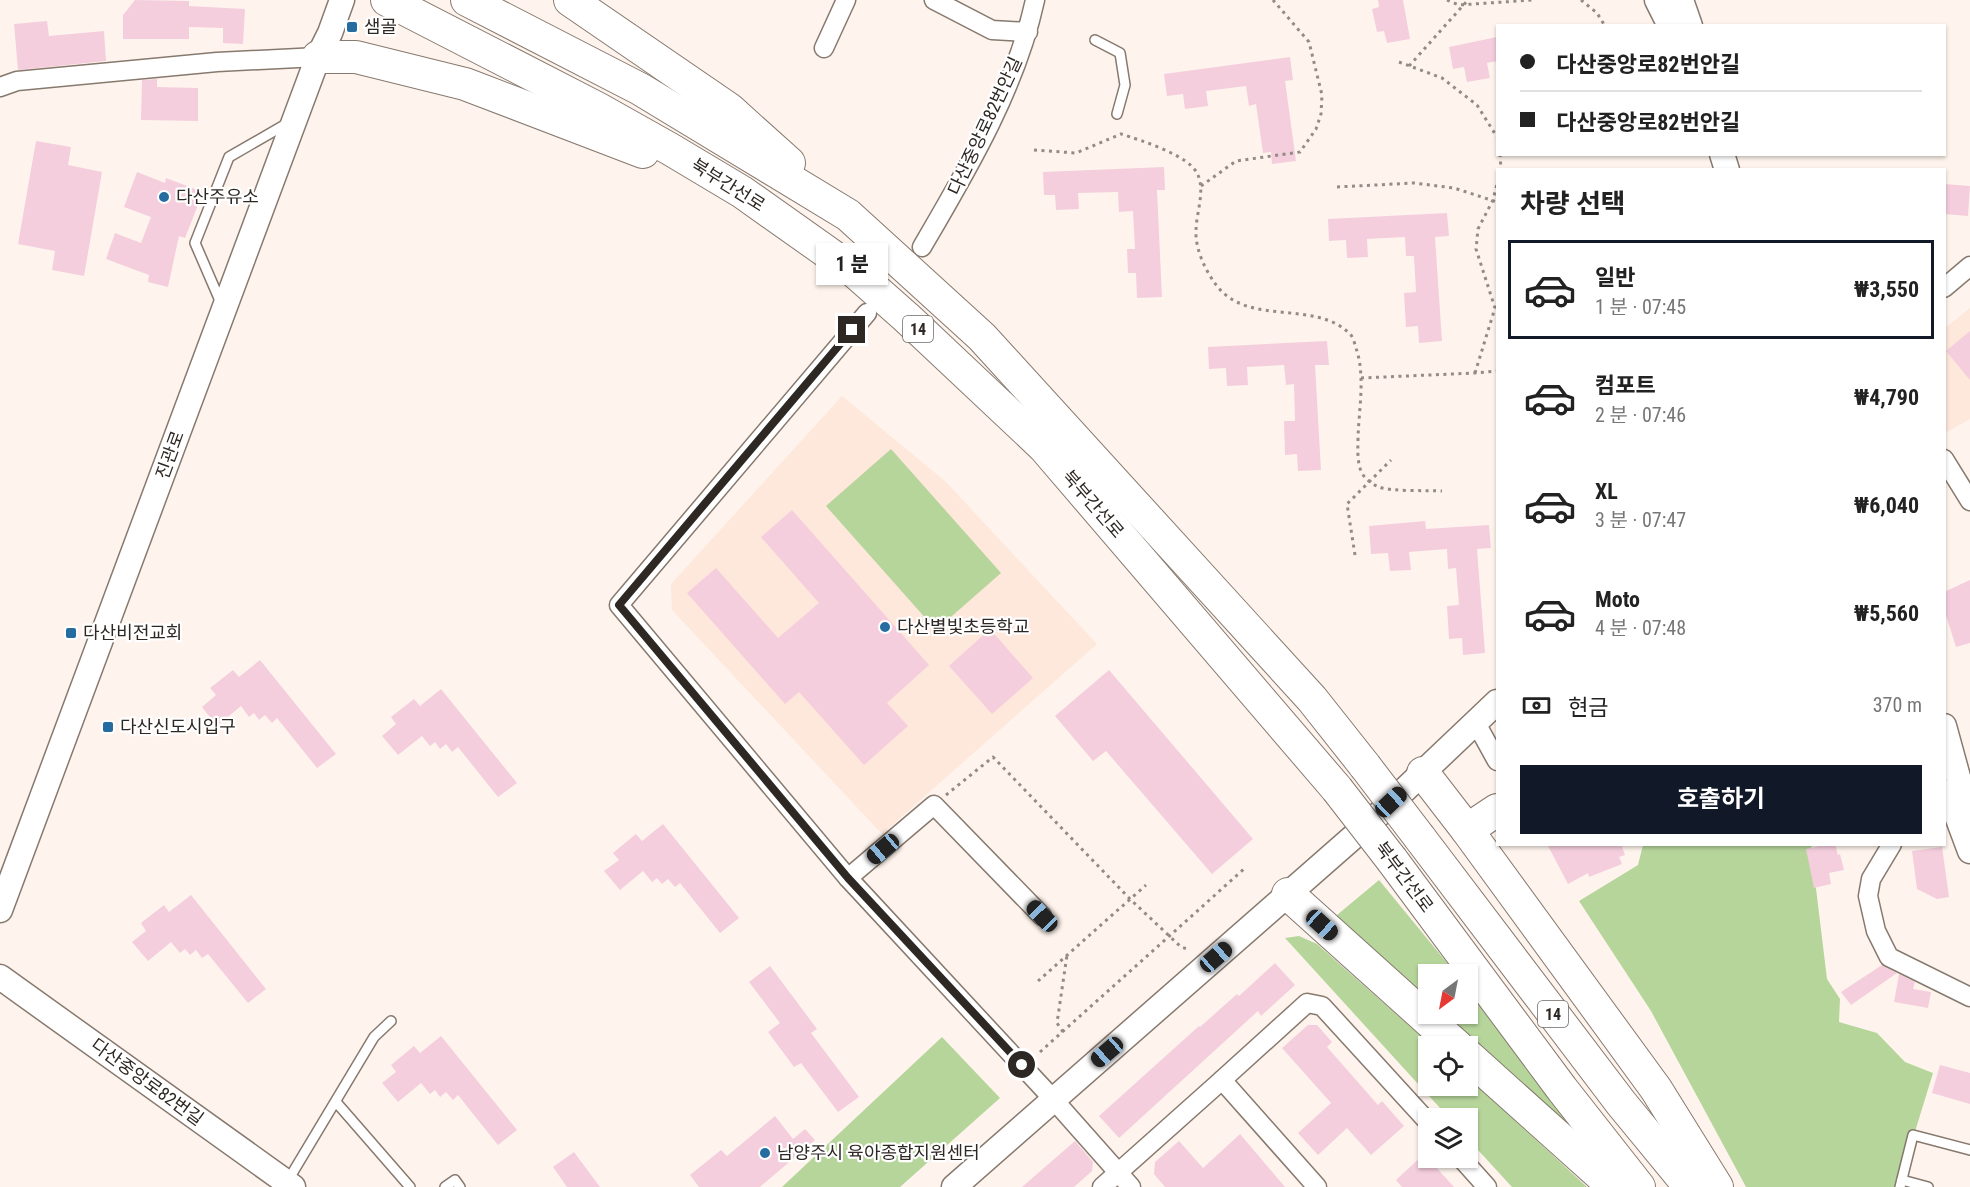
<!DOCTYPE html>
<html lang="ko">
<meta charset="utf-8">
<style>
:root{--surface:#fff;--page:#f2f2f2;--text:#222;--muted:#767676;--line:#e0e0e0;--accent:#111827}
body{margin:0;font-family:"Roboto Condensed","Noto Sans KR",sans-serif;background:var(--page);color:var(--text);height:100vh;display:flex;flex-direction:column;font-size:22px;white-space:nowrap}
*{box-sizing:border-box;margin:0}
p{font-size:20px;color:var(--muted)}
.icon{flex:none;width:33px;height:33px;fill:none;stroke:currentColor;stroke-width:2;stroke-linecap:round;stroke-linejoin:round}
.map{position:relative;flex:1;overflow:hidden}
.drawer{position:absolute;left:1496px;top:168px;width:450px;height:678px;display:flex;flex-direction:column;background:var(--surface);border-radius:0px;box-shadow:0 2px 4px #0004}
.drawer>*{flex:none}
.top-card{position:absolute;left:1496px;top:24px;width:450px;height:132px;border-radius:0px;box-shadow:0 2px 4px #0004;display:grid;align-content:center;height:132px;padding:0 24px;background:var(--surface)}
.needle{width:39px;rotate:212deg}
.tools{position:absolute;left:1418px;top:964px;display:grid;gap:12px}
.tools a{display:grid;place-items:center;width:60px;height:60px;border-radius:0px;background:var(--surface);box-shadow:0 2px 4px #0004;font-size:30px}
.end{position:absolute;width:27px;height:27px;margin:-14px;border:8px solid #2e2824;background:#fff;box-shadow:0 0 0 3px #fff}
.from{border-radius:50%}
.bubble{position:absolute;height:42px;border-radius:0px;background:var(--surface);box-shadow:0 2px 4px #0004;font-size:20px;font-weight:700;line-height:42px;text-align:center}
.car{position:absolute;width:18px;height:36px;margin:-18px -9px;border-radius:8px;box-shadow:0 0 4px 2px #0007;background:linear-gradient(#222 24%,#8ab4d8 0 40%,#222 0 76%,#8ab4d8 0 86%,#222 0)}
.top-card b{display:flex;align-items:center;gap:21px;height:57px;font-size:22px}
.top-card b+b{border-top:2px solid var(--line)}
.top-card i{width:15px;height:15px;background:var(--text)}
ul{padding:0;list-style:none}
li{display:flex;align-items:center;gap:18px;height:99px;margin:0 12px 9px;padding:0 12px;border:3px solid transparent;border-radius:0px}
li div{flex:1}
li b{display:block;font-size:22px}
li em{font-style:normal;font-weight:700}
li.selected{border-color:var(--accent)}
li>.icon{width:54px;height:54px;stroke-width:1.5}
h2{padding:0 24px;font-size:27px;line-height:72px}
.pay{display:flex;align-items:center;gap:15px;height:66px;padding:0 24px;font-size:22px}
.pay p{margin-inline-start:auto}
.primary-button{display:flex;gap:12px;margin-top:auto;padding:12px 24px}
.primary-button a{flex:1;height:69px;border-radius:0px;background:var(--accent);color:#fff;font-size:24px;font-weight:700;line-height:69px;text-align:center}
.map>svg:first-child{display:block}
</style>
<div class="map">
<svg width="1970" height="1187" viewBox="0 0 1970 1187">
<rect width="100%" height="100%" fill="#fef4ed"/>
<g fill="#fee7db">
<path d="M1970,308v111l-23,13 -3,-5v-98z"/>
<path d="M842,396l103,85 152,163 -215,190 -210,-224 -1,-26z"/>
</g>
<g fill="#b6d59b">
<path d="M891,449l110,124 -65,57 -110,-124z"/>
<path d="M1643,845h172l-4,2 16,132 13,20 -1,23 38,11 28,29 28,11 -35,114h-152l-95,-176 -72,-110 59,-36z"/>
<path d="M1379,880l78,95h-29v29l-97,-84z"/>
<path d="M1299,936l18,8 116,103h-5v39h39v-10l120,111h-75l-45,-49v-19h-17l-165,-181z"/>
<path d="M1467,988l141,174 -169,-148h28z"/>
<path d="M942,1037l58,61 -100,89h-118z"/>
</g>
<g fill="#f5cedd">
<path d="M135,0l54,1v5l56,3 -2,35 -20,-1v-15l-34,-1v12h-66v-24z"/>
<path d="M1378,0h25l7,39 -23,4 -3,-12 -7,1 -5,-23 7,-2z"/>
<path d="M47,21l2,15 55,-5 2,30 -88,9 -4,-46z"/>
<path d="M1497,37v24l-10,2 3,15 -23,4 -3,-15 -11,2 -4,-22z"/>
<path d="M1290,57l3,23 -8,1 11,80 -24,3 -1,-12 -8,1 -7,-49 -7,2 -3,-20 -40,5 2,15 -23,3 -2,-15 -16,2 -3,-22z"/>
<path d="M157,79v8l41,1v33l-57,-1 1,-40z"/>
<path d="M36,141l35,6 -3,18 34,7 -18,104 -32,-6 3,-19 -37,-7z"/>
<path d="M1164,167l1,23h-8l5,107 -25,1 -1,-25h-8l-1,-24h8l-2,-38 -14,1 -1,-20 -40,1 1,16 -23,1 -1,-15h-11l-1,-23z"/>
<path d="M137,172l28,11 1,-5 37,14 -18,46 -6,-2 -11,51 -20,-5 1,-7 -43,-16 9,-26 26,10 10,-26 -27,-10z"/>
<path d="M1944,184l26,2 -2,30 -24,-2z"/>
<path d="M1447,213l2,23 -14,1 7,104 -23,2 -1,-17 -12,1 -2,-34 12,-1 -2,-36h-8l-1,-19 -38,2 1,18 -21,1 -1,-18 -17,1 -1,-22z"/>
<path d="M1970,331v49l-24,-29z"/>
<path d="M1327,341l2,24h-14l6,105 -23,1 -1,-17 -12,1 -1,-34h11l-1,-37 -8,1 -2,-20 -37,2 1,18 -21,1 -1,-18 -17,1 -1,-22z"/>
<path d="M792,510l137,155 -42,38 21,23 -44,39 -65,-73 -14,12 -98,-111 29,-25 62,70 41,-35 -58,-66z"/>
<path d="M1425,521l1,8 63,-4 2,23 -14,1 8,104 -22,2 -1,-17 -13,1 -2,-33 12,-1 -3,-37 -8,1 -1,-20 -38,3 2,18 -21,1 -2,-18 -17,1 -2,-28z"/>
<path d="M1970,580v63l-14,4 -12,-38v-17z"/>
<path d="M990,629l43,49 -41,36 -43,-48z"/>
<path d="M260,660l76,94 -19,14 -40,-50 -5,5 -7,-8 -6,5 -5,-7 -5,4 -8,-11 -24,20 -15,-19 14,-12 -6,-7 23,-18 6,7z"/>
<path d="M1109,670l144,169 -41,35 -106,-123 -13,10 -38,-45z"/>
<path d="M441,689l76,94 -19,14 -40,-50 -6,5 -6,-8 -6,5 -5,-7 -5,4 -8,-10 -24,19 -16,-19 14,-12 -5,-7 23,-18 6,7z"/>
<path d="M663,824l76,94 -19,15 -40,-50 -5,4 -7,-8 -6,5 -5,-6 -5,4 -9,-11 -23,19 -16,-19 15,-11 -6,-7 23,-19 6,7z"/>
<path d="M1547,844h74l4,11 -6,2 3,7 -33,13 -1,-4 -20,11z"/>
<path d="M1829,844h6l3,11 2,-1 4,16 -15,3 2,11 -17,4 -8,-39z"/>
<path d="M1942,847l7,50 -12,2 -20,-10 -5,-38z"/>
<path d="M191,895l75,94 -18,14 -40,-49 -6,4 -6,-8 -6,5 -5,-6 -5,4 -9,-11 -23,19 -16,-19 14,-11 -5,-8 23,-18 5,7z"/>
<path d="M1275,963l20,22 -34,31 -3,-5 -139,127 -20,-22 100,-90 1,1 37,-33 2,2z"/>
<path d="M1882,965l15,8 -46,32 -10,-13z"/>
<path d="M770,966l47,63 -6,4 48,64 -21,15 -37,-49 -7,4 -26,-35 12,-9 -31,-41z"/>
<path d="M1899,974l16,8 -2,7 18,3 -3,16 -34,-6z"/>
<path d="M1308,1025h9l15,17 -5,5 51,58 4,-4 22,25 -33,29 -24,-27 -29,27 -20,-22 33,-30 -49,-55z"/>
<path d="M441,1036l76,94 -19,15 -40,-50 -5,5 -7,-8 -6,5 -5,-7 -5,4 -9,-11 -23,19 -16,-19 14,-11 -5,-7 23,-19 6,7z"/>
<path d="M1940,1065l30,8v31l-38,-11z"/>
<path d="M775,1116l18,23 12,-10 10,11 -55,47h-61l-9,-12 31,-25 6,6z"/>
<path d="M1240,1134l45,53h-120l-11,-13 1,-12 24,-21 24,27z"/>
<path d="M1075,1141l18,21 -1,9 -18,16h-52z"/>
<path d="M574,1152l26,35h-33l-14,-20z"/>
<path d="M1424,1154l30,33h-52l-6,-7z"/>
</g>
<g fill="none" stroke-linecap="round" stroke-linejoin="round">
<defs>
<g id="lane">
<path d="M1095,40l25,13 5,32 -8,29"/>
<path d="M221,303l-26,-60 34,-86 59,-34"/>
<path d="M336,1102l74,85"/>
<path d="M1902,1180l26,7"/>
<path d="M287,1182l87,-145 17,-16"/>
<path d="M445,1187l10,-7 5,7"/>
<path d="M1900,1187l13,-52 57,15"/>
</g>
<g id="street">
<path d="M934,0l58,30 36,2"/>
<path d="M824,48l22,-48"/>
<path d="M0,87l17,-6 200,-19 101,-5"/>
<path d="M922,247c45,-77 94,-159 113,-247"/>
<path d="M1944,288l26,-22"/>
<path d="M867,313l-248,292 229,273 205,221 78,88"/>
<path d="M1944,459l26,42"/>
<path d="M1476,723l21,38"/>
<path d="M1892,844l-21,35 -3,17 8,35 13,26 81,40"/>
<path d="M848,878l86,-73 108,111"/>
<path d="M1222,1080l85,-77 15,3 106,116"/>
<path d="M1461,1158l26,29"/>
<path d="M1102,1187l120,-107 95,107"/>
</g>
<g id="secondary">
<path d="M1657,0l13,26"/>
<path d="M1681,0l9,26"/>
<path d="M1722,154l5,16"/>
<path d="M1944,726l14,51 12,32"/>
<path d="M1948,792l22,59"/>
<path d="M0,910l318,-853 12,-24 12,-33"/>
<path d="M0,977l293,210"/>
<path d="M954,1187l422,-370 121,-115"/>
</g>
<g id="highway">
<path d="M387,0l210,108 73,41 72,43 113,80 52,46 137,129 293,342"/>
<path d="M467,0l173,89 208,126 134,122 330,362 53,67"/>
<path d="M570,0l159,109 60,54"/>
<path d="M318,57h38l109,27 178,68"/>
<path d="M1423,773l44,57 189,259 61,98"/>
<path d="M1467,830l30,-20"/>
<path d="M1420,838l201,265 69,84"/>
<path d="M1392,860l170,229 77,98"/>
<path d="M1288,894l170,153"/>
<path d="M1467,1055l147,132"/>
</g>
</defs>
<use href="#lane" stroke="#87796e" stroke-width="12"/>
<use href="#street" stroke="#87796e" stroke-width="21"/>
<use href="#secondary" stroke="#87796e" stroke-width="27"/>
<use href="#highway" stroke="#87796e" stroke-width="34"/>
<g stroke="#938b85" stroke-width="3" stroke-dasharray="3 4.5" stroke-linecap="butt">
<path d="M1447,0l12,5 74,-5"/>
<path d="M1581,0l16,13 8,13"/>
<path d="M1399,62l43,16 35,27 20,32"/>
<path d="M1409,66l59,-66"/>
<path d="M1034,150l42,3 45,-19c19,6 67,21 76,39 9,17 -1,40 -1,58 -1,18 10,41 21,55 32,41 98,13 133,48 4,4 5,12 7,17 8,27 2,58 1,86 0,11 -1,21 2,31 2,9 11,16 19,19 13,5 48,3 63,4"/>
<path d="M1500,154l1,16"/>
<path d="M1201,186l35,-25 64,-9 16,-23 5,-15 1,-19 -13,-53 -36,-42"/>
<path d="M1337,187l77,-4 40,5 43,14"/>
<path d="M1475,373l20,-65 -19,-59 2,-20 15,-29 4,-16"/>
<path d="M1361,378l114,-5 22,-2"/>
<path d="M1355,555l-8,-51 44,-44"/>
<path d="M946,795l47,-38 137,142 51,48 9,3"/>
<path d="M1038,981l108,-96"/>
<path d="M1063,1032l-6,-9 10,-68"/>
<path d="M1040,1052l204,-183"/>
</g>
<use href="#lane" stroke="#fff" stroke-width="9"/>
<use href="#street" stroke="#fff" stroke-width="18"/>
<use href="#secondary" stroke="#fff" stroke-width="24"/>
<use href="#highway" stroke="#fff" stroke-width="32"/>
<defs>
<g id="highway-bridge">
<path d="M1365,766l55,72"/>
<path d="M1337,789l55,71"/>
</g>
</defs>
<use href="#highway-bridge" stroke="#87796e" stroke-width="34" stroke-linecap="butt"/>
<use href="#highway-bridge" stroke="#fff" stroke-width="32"/>
</g>
<g fill="none" stroke-linecap="round" stroke-linejoin="round">
<path stroke="#2e2824" stroke-width="8" d="M852,330l-233,275 229,273 174,187"/>
</g>
<g fill="#256ca0" stroke="#fff" stroke-width="2">
<rect x="346" y="21" width="12" height="12" rx="3"/>
<circle cx="164" cy="197" r="6"/>
<circle cx="885" cy="627" r="6"/>
<rect x="65" y="627" width="12" height="12" rx="3"/>
<rect x="102" y="721" width="12" height="12" rx="3"/>
<circle cx="765" cy="1153" r="6"/>
</g>
<g text-anchor="middle" stroke-width="4.5" stroke-linejoin="round" paint-order="stroke">
<g fill="#fff" stroke="#6d6866" stroke-width="1.5">
<rect x="903" y="316" width="30" height="26" rx="4.5"/>
<rect x="1538" y="1001" width="30" height="26" rx="4.5"/>
</g>
<g font-size="16" font-weight="bold" fill="#2e2824">
<text x="918" y="335">14</text>
<text x="1553" y="1020">14</text>
</g>
<g font-size="18" fill="#2e2824" stroke="#fff" text-anchor="start">
<text x="364" y="33">샘골</text>
<text x="176" y="203">다산주유소</text>
<text x="897" y="633">다산별빛초등학교</text>
<text x="83" y="639">다산비전교회</text>
<text x="120" y="733">다산신도시입구</text>
<text x="777" y="1159">남양주시 육아종합지원센터</text>
</g>
<g font-size="18" fill="#2e2824" stroke="#fff">
<text transform="translate(985 126) rotate(-65)" y="6">다산중앙로82번안길</text>
<text transform="translate(728 185) rotate(32)" y="6">북부간선로</text>
<text transform="translate(170 455) rotate(-70)" y="6">진관로</text>
<text transform="translate(1093 504) rotate(49)" y="6">북부간선로</text>
<text transform="translate(1404 877) rotate(53)" y="6">북부간선로</text>
<text transform="translate(147 1082) rotate(36)" y="6">다산중앙로82번길</text>
</g>
</g>
</svg>
<div class="tools">
<a><svg class="needle" viewBox="-14 -14 28 28"><path d="M0-13l5 13h-10z" fill="#e53935"/><path d="M0 13l5-13h-10z" fill="#767676"/></svg></a>
<a><svg class="icon" aria-label="locate" viewBox="0 0 24 24"><circle cx="12" cy="12" r="6"/><path d="M12 2v4M12 18v4M2 12h4M18 12h4"/></svg></a>
<a><svg class="icon" aria-label="layers" viewBox="0 0 24 24"><path d="M12 4l9 5-9 5-9-5zM3 14l9 5 9-5"/></svg></a>
</div>
<i class="end from" style="left:1022px;top:1065px"></i>
<i class="end" style="left:852px;top:330px"></i>
<div class="bubble" style="left:816px;top:243px;width:72px">1 분</div>
<i class="car" style="left:1391px;top:802px;rotate:47deg"></i>
<i class="car" style="left:883px;top:849px;rotate:230deg"></i>
<i class="car" style="left:1042px;top:916px;rotate:316deg"></i>
<i class="car" style="left:1322px;top:925px;rotate:132deg"></i>
<i class="car" style="left:1216px;top:957px;rotate:49deg"></i>
<i class="car" style="left:1107px;top:1052px;rotate:229deg"></i>
<div class="top-card">
<b><i class="from"></i>다산중앙로82번안길</b>
<b><i></i>다산중앙로82번안길</b>
</div>
<section class="drawer">
<h2>차량 선택</h2>
<ul>
<li class="selected"><svg class="icon" aria-label="car" viewBox="0 0 24 24"><path d="M5 17H2v-5l4-1 3-4h7l3 4 3 1v5h-3M9 17h6M6 11h13"/><circle cx="7" cy="17" r="2"/><circle cx="17" cy="17" r="2"/></svg><div><b>일반</b><p>1 분 · 07:45</p></div><em>₩3,550</em></li>
<li><svg class="icon" aria-label="car" viewBox="0 0 24 24"><path d="M5 17H2v-5l4-1 3-4h7l3 4 3 1v5h-3M9 17h6M6 11h13"/><circle cx="7" cy="17" r="2"/><circle cx="17" cy="17" r="2"/></svg><div><b>컴포트</b><p>2 분 · 07:46</p></div><em>₩4,790</em></li>
<li><svg class="icon" aria-label="car" viewBox="0 0 24 24"><path d="M5 17H2v-5l4-1 3-4h7l3 4 3 1v5h-3M9 17h6M6 11h13"/><circle cx="7" cy="17" r="2"/><circle cx="17" cy="17" r="2"/></svg><div><b>XL</b><p>3 분 · 07:47</p></div><em>₩6,040</em></li>
<li><svg class="icon" aria-label="car" viewBox="0 0 24 24"><path d="M5 17H2v-5l4-1 3-4h7l3 4 3 1v5h-3M9 17h6M6 11h13"/><circle cx="7" cy="17" r="2"/><circle cx="17" cy="17" r="2"/></svg><div><b>Moto</b><p>4 분 · 07:48</p></div><em>₩5,560</em></li>
</ul>
<div class="pay"><svg class="icon" aria-label="cash" viewBox="0 0 24 24"><path d="M3 7h18v10H3z"/><circle cx="12" cy="12" r="2"/></svg>현금<p>370 m</p></div>
<div class="primary-button"><a>호출하기</a></div>
</section>
</div>
